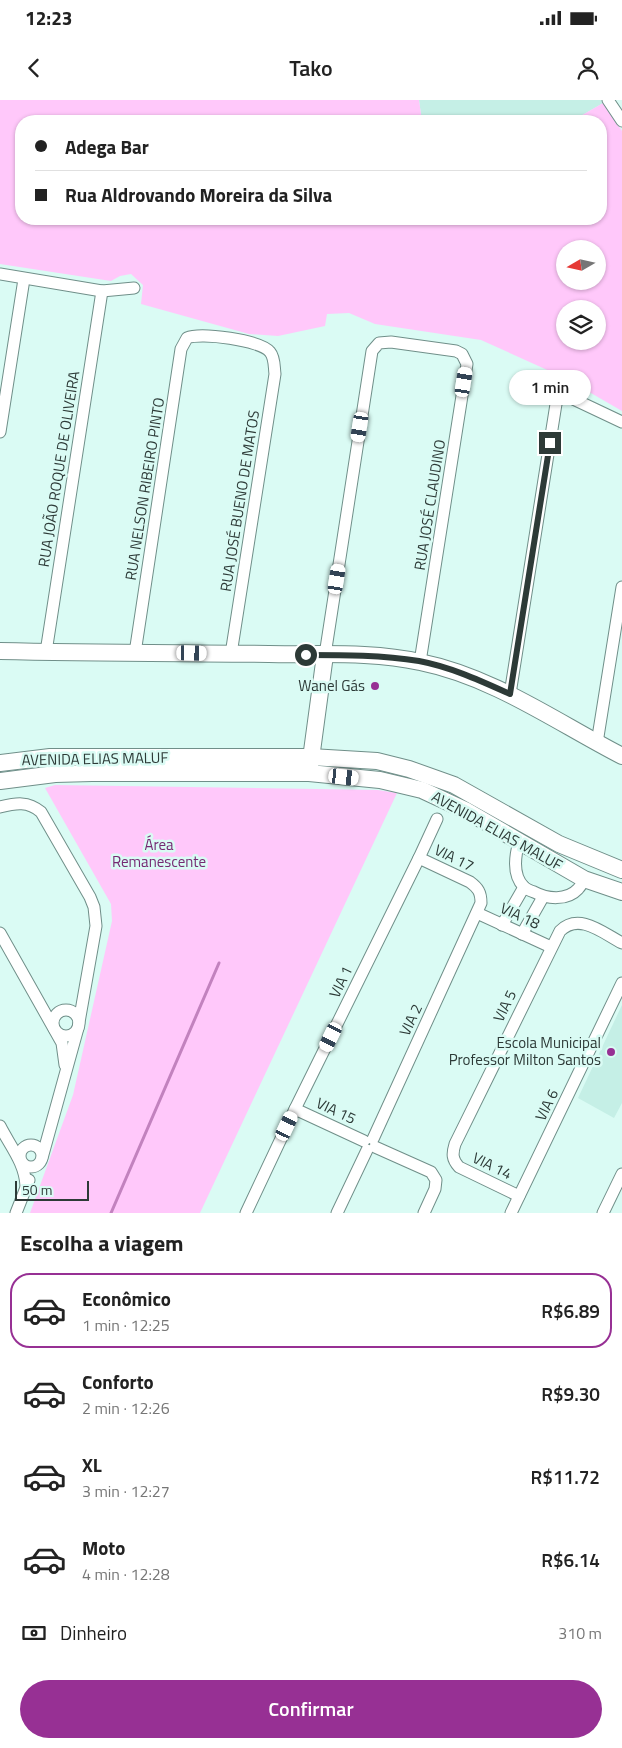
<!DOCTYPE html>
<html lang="pt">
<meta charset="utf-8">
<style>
:root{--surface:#fff;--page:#f6f6f6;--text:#222;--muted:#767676;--line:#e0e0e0;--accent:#973094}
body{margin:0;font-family:"Titillium Web",sans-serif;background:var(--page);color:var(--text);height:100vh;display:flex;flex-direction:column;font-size:19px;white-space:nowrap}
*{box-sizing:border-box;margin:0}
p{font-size:16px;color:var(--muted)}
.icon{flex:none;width:28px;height:28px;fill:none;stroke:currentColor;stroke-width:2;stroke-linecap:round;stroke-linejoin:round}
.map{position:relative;height:1113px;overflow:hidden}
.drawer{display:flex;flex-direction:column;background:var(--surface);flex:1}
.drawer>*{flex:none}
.hud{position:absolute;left:15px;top:15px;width:592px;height:110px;border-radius:20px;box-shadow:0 1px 4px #0004;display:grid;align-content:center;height:110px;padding:0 20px;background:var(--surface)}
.needle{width:32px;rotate:261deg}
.tools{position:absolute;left:556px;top:140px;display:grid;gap:10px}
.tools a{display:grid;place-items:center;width:50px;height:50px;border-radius:50%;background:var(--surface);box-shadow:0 1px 4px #0004;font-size:25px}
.scale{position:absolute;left:15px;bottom:12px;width:74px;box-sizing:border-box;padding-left:5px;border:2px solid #2d3a37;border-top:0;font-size:14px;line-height:18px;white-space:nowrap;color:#2d3a37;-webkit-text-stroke:4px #dafbf4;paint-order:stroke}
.end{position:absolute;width:22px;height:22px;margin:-11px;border:6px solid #2d3a37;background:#fff;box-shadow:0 0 0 2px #fff}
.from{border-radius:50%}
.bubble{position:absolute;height:35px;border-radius:18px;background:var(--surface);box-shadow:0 1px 4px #0004;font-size:16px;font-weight:600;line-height:35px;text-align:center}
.car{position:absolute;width:15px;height:30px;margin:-15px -8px;border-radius:6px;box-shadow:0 0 4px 1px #0007;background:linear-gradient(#fff 24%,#345 0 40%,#fff 0 76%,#345 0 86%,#fff 0)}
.hud b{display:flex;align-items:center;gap:18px;height:48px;font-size:19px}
.hud b+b{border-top:1px solid var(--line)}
.hud i{width:12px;height:12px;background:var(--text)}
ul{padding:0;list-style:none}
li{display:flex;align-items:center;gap:15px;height:75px;margin:0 10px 8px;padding:0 10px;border:2px solid transparent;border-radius:20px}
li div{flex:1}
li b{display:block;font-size:19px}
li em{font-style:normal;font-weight:600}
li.on{border-color:var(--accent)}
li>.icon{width:45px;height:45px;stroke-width:1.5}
h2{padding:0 20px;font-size:22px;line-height:60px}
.pay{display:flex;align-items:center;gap:12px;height:55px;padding:0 20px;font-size:19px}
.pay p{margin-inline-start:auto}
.cta{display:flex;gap:10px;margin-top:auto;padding:10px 20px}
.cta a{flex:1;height:58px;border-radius:30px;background:var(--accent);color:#fff;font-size:20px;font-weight:600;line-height:58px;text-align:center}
.status{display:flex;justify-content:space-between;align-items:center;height:35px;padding:0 25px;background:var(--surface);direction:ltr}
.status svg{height:14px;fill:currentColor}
header{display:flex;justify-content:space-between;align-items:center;height:65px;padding:0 20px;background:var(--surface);font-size:22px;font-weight:600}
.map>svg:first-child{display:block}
</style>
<div class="status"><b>12:23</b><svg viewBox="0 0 49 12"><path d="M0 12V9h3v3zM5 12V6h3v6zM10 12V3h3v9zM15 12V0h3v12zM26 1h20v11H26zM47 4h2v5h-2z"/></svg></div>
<header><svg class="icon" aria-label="back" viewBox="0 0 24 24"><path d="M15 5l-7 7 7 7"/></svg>Tako<svg class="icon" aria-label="person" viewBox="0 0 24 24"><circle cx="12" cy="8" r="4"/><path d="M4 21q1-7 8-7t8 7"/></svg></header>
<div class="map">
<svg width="622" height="1113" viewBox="0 0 622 1113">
<rect width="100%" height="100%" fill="#dafbf4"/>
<g fill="#c5efe6">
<path d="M419,0h182l2,3 -31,18h-150z"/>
<path d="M622,905v98l-8,15 -36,-20z"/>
</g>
<g fill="#ffc8fa" fill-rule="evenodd">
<path d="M0,0h419l3,21h-401v98h580v-98h-29l31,-18 19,28v280l-57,-33 -84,-38 -106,-16 -26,-11 -22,1 -2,12 -47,10 -29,-2 -108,-30 2,-19 -12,-11 -11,2 -9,5 -111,-17zM565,149h33v32h-33zM565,209h33v32h-33z"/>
<path d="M55,685l323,5 19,3 -197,420h-170l43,-118 39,-174 -1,-17 -66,-116z"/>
</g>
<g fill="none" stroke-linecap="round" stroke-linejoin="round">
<path stroke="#c282be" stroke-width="3" d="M111,1113l108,-250"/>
<defs>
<g id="street">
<path d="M608,0l14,21"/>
<path d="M0,174l102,17 32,-3"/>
<path d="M0,332l24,-153"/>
<path d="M46,552l56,-361"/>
<path d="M135,553l46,-304 6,-11c13,-6 74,2 83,14 5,6 4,15 5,22l-44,280"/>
<path d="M325,555l47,-304 7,-8 12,-1 65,9 6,3 5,10 -47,298"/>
<path d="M510,594l46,-290 2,-5 9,-3 55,26"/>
<path d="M597,643l25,-156"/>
<path d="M0,707c16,-4 28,-6 41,5l49,85 4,10 2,19 -18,102 -36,130"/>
<path d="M519,742c-4,14 -7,33 5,45 2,2 7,4 10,5 13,7 33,9 44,-3 3,-3 5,-7 6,-10"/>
<path d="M477,813l74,34"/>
<path d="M502,825l22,-38"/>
<path d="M0,833l62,110 3,22"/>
<path d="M522,834l21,-37"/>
<circle cx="66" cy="923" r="13"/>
<path d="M295,1009l69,32"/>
<path d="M0,1026c10,20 25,37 26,60"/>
<path d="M373,1039l108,-236c0,-11 -3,-15 -11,-21l-51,-24"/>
<circle cx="31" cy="1056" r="11"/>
<path d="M375,1047l56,25 5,8 -1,9 -11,24"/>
<path d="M519,1096l-60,-29c-7,-8 -7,-13 -4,-23l105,-213c19,-19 43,2 62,12"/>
<path d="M16,1113l13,-33"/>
<path d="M246,1113l49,-104 124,-251 18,-39"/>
<path d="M337,1113l30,-63"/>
<path d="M511,1113l111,-230"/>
<path d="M603,1113l19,-39"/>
</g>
<g id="secondary">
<path d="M0,551c90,2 179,2 269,3 50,1 103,-3 151,8 74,15 136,60 202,94"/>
<path d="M0,663l50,-6h261l66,4 32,8 45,16 105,59 63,26"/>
<path d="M310,666l15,-111"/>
<path d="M0,681l55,-7 37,-1h217l71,7 42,10 43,20 119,69 38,13"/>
</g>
</defs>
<use href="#street" stroke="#708f89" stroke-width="13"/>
<use href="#secondary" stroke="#708f89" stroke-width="18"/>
<use href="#street" stroke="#fff" stroke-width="11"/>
<use href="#secondary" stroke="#fff" stroke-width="16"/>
</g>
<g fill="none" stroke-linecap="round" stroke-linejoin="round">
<path stroke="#2d3a37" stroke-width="6" d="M306,555c38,0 76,0 113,6 32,6 62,20 91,33l40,-251"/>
</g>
<g fill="#973094" stroke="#dafbf4" stroke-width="2">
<circle cx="375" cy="586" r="5"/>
<circle cx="611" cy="952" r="5"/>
</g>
<g text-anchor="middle" stroke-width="5" stroke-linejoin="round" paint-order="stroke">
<g font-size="15" fill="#2d3a37" stroke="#dafbf4">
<text transform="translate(59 369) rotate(-81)" y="5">RUA JOÃO ROQUE DE OLIVEIRA</text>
<text transform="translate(145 389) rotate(-81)" y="5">RUA NELSON RIBEIRO PINTO</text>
<text transform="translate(240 401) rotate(-81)" y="5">RUA JOSÉ BUENO DE MATOS</text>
<text transform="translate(430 405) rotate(-81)" y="5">RUA JOSÉ CLAUDINO</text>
<text transform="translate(95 659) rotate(-1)" y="5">AVENIDA ELIAS MALUF</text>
<text transform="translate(497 731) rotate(29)" y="5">AVENIDA ELIAS MALUF</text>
<text transform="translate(454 758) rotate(26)" y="5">VIA 17</text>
<text transform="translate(520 816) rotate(25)" y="5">VIA 18</text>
<text transform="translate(341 882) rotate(-64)" y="5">VIA 1</text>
<text transform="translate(505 906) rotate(-64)" y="5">VIA 5</text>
<text transform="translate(411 920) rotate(-65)" y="5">VIA 2</text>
<text transform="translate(547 1005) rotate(-64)" y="5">VIA 6</text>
<text transform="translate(336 1011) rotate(25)" y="5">VIA 15</text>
<text transform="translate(492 1066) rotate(26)" y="5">VIA 14</text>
</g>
<g font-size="15" fill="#2d3a37" stroke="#dafbf4" text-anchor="end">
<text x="365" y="591">Wanel Gás</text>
<text x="601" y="948">Escola Municipal<tspan x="601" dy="17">Professor Milton Santos</tspan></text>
</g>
<g font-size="15" fill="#752972" stroke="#dafbf4">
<text x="159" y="750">Área<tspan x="159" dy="17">Remanescente</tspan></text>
</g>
</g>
</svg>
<div class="tools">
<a><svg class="needle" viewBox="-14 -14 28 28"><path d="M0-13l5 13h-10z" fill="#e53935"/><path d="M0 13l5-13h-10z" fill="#767676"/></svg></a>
<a><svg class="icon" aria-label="layers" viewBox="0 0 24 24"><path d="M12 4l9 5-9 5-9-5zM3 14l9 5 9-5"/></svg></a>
</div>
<div class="scale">50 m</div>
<i class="end from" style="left:306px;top:555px"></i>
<i class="end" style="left:550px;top:343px"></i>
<div class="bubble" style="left:509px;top:270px;width:82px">1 min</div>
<i class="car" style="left:464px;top:282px;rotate:9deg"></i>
<i class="car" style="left:360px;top:327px;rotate:189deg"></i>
<i class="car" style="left:337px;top:479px;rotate:9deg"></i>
<i class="car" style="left:192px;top:553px;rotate:91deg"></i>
<i class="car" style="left:344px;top:677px;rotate:96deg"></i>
<i class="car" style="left:331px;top:937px;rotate:206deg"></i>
<i class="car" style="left:287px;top:1026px;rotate:25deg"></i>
<div class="hud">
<b><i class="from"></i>Adega Bar</b>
<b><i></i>Rua Aldrovando Moreira da Silva</b>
</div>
</div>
<section class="drawer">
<h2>Escolha a viagem</h2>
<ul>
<li class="on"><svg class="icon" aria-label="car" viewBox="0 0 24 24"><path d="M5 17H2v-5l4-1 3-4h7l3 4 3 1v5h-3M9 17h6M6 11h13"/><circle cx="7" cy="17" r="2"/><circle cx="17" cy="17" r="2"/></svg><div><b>Econômico</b><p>1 min · 12:25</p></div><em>R$6.89</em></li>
<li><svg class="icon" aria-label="car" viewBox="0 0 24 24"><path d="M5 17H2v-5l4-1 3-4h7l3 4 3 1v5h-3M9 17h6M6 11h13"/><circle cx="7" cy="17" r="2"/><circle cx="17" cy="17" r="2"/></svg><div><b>Conforto</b><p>2 min · 12:26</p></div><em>R$9.30</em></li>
<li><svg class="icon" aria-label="car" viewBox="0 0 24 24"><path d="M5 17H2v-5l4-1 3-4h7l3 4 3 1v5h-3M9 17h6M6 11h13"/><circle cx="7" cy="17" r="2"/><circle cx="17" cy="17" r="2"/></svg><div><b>XL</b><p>3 min · 12:27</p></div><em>R$11.72</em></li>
<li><svg class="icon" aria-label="car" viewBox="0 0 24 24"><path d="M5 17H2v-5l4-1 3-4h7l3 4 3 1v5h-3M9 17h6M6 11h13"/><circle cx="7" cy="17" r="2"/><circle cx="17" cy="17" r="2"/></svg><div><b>Moto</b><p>4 min · 12:28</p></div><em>R$6.14</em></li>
</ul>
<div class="pay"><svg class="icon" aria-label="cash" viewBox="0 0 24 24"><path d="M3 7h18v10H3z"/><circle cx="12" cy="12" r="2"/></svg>Dinheiro<p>310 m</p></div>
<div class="cta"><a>Confirmar</a></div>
</section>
